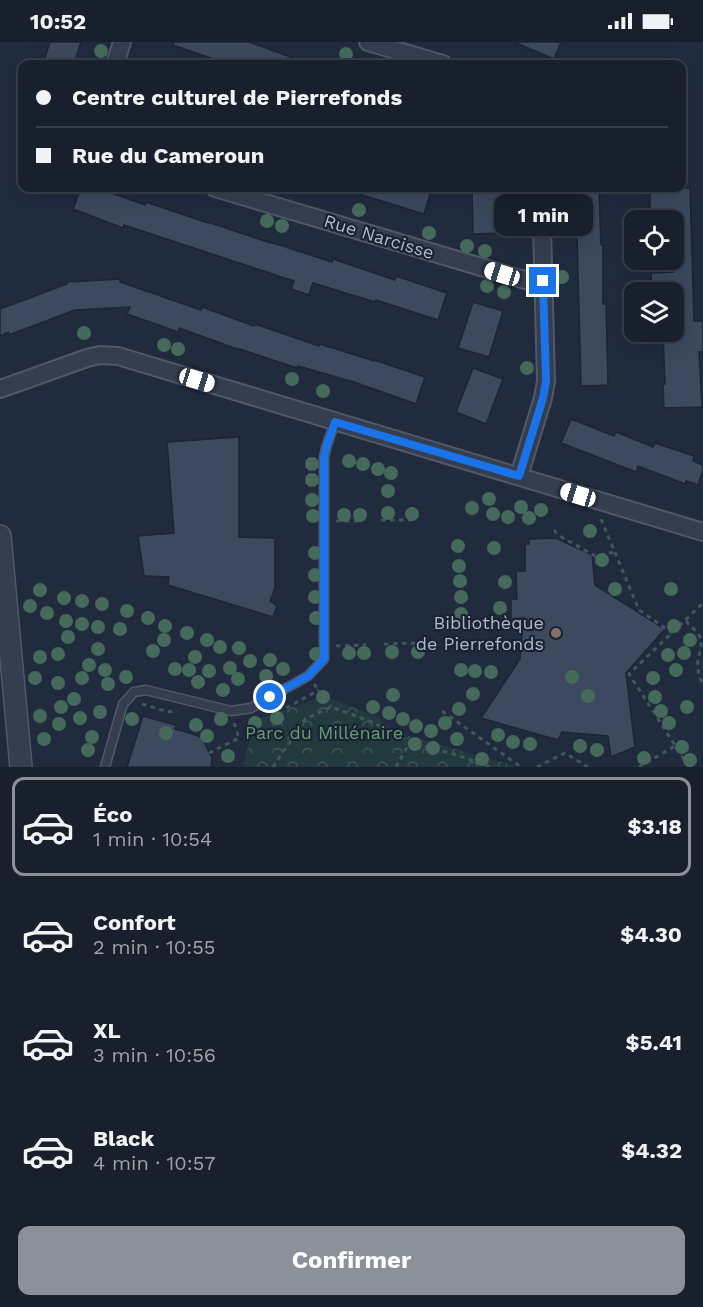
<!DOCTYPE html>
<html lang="fr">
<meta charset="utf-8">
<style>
:root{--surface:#18202e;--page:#252d3a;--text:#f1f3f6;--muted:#9fa3aa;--line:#363e4a;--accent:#8c9099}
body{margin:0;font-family:"Work Sans",sans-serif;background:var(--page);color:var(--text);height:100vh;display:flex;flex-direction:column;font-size:22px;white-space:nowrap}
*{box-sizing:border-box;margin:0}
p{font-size:20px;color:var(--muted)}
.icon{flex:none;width:33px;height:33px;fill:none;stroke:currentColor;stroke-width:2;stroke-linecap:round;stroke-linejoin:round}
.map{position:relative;height:725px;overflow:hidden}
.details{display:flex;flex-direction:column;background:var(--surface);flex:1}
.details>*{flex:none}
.top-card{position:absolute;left:18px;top:18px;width:668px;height:132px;border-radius:12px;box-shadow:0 6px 24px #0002,0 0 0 2px var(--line);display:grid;align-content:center;height:132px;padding:0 18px;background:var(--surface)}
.controls{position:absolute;left:624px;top:168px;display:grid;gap:12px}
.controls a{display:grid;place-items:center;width:60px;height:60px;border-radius:12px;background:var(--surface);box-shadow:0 6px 24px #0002,0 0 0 2px var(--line);font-size:30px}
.end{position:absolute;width:27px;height:27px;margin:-14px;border:8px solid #1a73e8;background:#fff;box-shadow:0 0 0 3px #fff}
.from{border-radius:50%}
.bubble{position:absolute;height:42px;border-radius:12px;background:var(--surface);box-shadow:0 6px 24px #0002,0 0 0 2px var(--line);font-size:20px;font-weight:700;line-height:42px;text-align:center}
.car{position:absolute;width:18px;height:36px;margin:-18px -9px;border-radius:8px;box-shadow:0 0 4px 2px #0007;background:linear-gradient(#fff 24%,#345 0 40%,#fff 0 76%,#345 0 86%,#fff 0)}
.top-card b{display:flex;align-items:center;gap:21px;height:57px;font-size:22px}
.top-card b+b{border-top:2px solid var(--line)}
.top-card i{width:15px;height:15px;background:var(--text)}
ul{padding:10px 0 0;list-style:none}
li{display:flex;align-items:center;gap:18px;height:99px;margin:0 12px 9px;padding:0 6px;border:3px solid transparent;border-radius:12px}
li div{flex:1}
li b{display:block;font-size:22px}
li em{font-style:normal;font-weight:700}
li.current{border-color:var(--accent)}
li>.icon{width:54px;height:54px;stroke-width:1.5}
.button{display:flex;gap:12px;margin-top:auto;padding:12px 18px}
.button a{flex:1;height:69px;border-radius:12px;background:var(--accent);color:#fff;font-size:24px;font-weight:700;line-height:69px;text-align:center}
.status{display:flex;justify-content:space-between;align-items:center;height:42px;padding:0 30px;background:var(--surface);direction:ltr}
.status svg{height:16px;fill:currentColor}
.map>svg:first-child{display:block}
</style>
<div class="status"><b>10:52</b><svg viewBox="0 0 49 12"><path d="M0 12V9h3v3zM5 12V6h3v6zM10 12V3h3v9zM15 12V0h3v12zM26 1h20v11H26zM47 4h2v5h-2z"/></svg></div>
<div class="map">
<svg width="703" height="725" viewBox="0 0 703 725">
<defs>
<pattern id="forest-crowns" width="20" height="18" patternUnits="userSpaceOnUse" patternTransform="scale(1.5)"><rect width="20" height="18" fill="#223a3f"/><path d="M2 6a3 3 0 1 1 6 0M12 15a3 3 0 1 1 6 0" fill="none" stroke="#405459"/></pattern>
</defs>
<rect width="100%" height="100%" fill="#202b3e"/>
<path fill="url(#forest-crowns)" d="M325,654l52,21 21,16 120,34h-275l11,-47z"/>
<g fill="#3c495e" stroke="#1c2535" stroke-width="1.5">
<path d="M50,0h31l-7,22h-31z"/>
<path d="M173,0h76l58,21v1h-79l-55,-19z"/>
<path d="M514,0h47l-7,17z"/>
<path d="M81,146h17l47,17 1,-3 62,21v-1l62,21v-1l62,20 1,-3 62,21 1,-4 51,17 -9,27 -62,-20 -1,2 -62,-19 -4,12 -18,-6 3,-8 -170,-56 -1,3 -50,-19z"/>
<path d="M349,146h83l-8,26 -75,-23z"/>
<path d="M472,146h30l1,45 -30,1z"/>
<path d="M573,146h26l2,57h2v59h3l2,81 -27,1 -4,-152h-2z"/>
<path d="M650,146h40l4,133h9v31h-4l3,55 -38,1 -1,-24h2l-2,-52h11v-40h-22l-1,-19 23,-1v-62h-24z"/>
<path d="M120,237v3l81,28 1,-3 52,19 1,-2 64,22 1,-2 54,17v-1l51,17 -9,27 -59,-21 -59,-17 -1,2 -57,-19v1l-61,-22 -1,4 -51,-18 3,-7 -55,3 -66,25 -1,-3 -8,4v-27l67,-25v-2z"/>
<path d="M473,260l30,9 -14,46 -31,-9z"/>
<path d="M473,326l30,11 -17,45 -30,-12z"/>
<path d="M571,377l43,17 2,-4 37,15 2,-4 39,13 -1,5 10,4v5l-5,15 -12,-4 -1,3 -47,-18 -2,6 -75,-29z"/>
<path d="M239,395v100l36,1v50l-5,13 7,5 -4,11 -105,-32 1,-8 -25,-1 -6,-40 36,-3 -7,-91z"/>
<path d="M556,496l36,17 3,30 70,44 -39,44 9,74 -24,10 -3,-21 -46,-4 -4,8 -77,-22 39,-59 3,-41 -12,1v-20h6l-1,-28h9v-27h4v-5z"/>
<path d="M143,674l33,9 -1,4 21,6 6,3 10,20 -1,9h-84z"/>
</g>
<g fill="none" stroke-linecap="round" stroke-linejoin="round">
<defs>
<path id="service" d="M105,725l18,-63 11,-12 12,-2 85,21 20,-3 57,-32 16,-17v-201l2,-10 9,-26"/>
<g id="minor">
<path d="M368,0l75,22"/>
<path d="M115,22l7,-22"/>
<path d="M215,146l310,92 18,1"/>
<path d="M0,347l87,-31 13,-3 18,1 585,176"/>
<path d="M519,434l24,-78 3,-17 -5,-193"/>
</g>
<path id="tertiary" d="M0,494l21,231"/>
</defs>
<use href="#service" stroke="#505869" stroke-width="11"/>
<use href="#minor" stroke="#505869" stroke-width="20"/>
<use href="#tertiary" stroke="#505869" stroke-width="24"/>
<g stroke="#40575c" stroke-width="3" stroke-dasharray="4.5 4.5" stroke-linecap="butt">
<path d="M601,477l38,91 33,23"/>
<path d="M381,478h36"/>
<path d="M336,479h27"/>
<path d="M554,488l4,5 37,21 19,-4"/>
<path d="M686,579c5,6 13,11 15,19 1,7 -2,13 -3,20 -1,8 1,18 5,24"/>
<path d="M384,602l36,-1"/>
<path d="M336,604l30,-1"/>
<path d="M314,642l17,23"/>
<path d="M142,662l23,7 11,1"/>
<path d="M277,667l11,-2 31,-17"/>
<path d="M442,669l79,56"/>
<path d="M209,711l30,-15 -5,-15"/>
<path d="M273,725l32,-48 26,-12 41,15 38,20 50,14 31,11"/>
<path d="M396,725l14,-25"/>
<path d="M537,725l28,-14 23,14"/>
<path d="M639,725l36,-21"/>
<path d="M689,725l-60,-93 74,-71"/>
</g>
<use href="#service" stroke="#353e4e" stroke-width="8"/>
<use href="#minor" stroke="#353e4e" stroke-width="16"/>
<use href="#tertiary" stroke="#353e4e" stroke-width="21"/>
</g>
<g fill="#456a5c">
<circle cx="101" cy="9" r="7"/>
<circle cx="346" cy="12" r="7"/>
<circle cx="359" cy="168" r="7"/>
<circle cx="561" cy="172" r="7"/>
<circle cx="524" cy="173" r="7"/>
<circle cx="267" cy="179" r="7"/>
<circle cx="282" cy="184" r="7"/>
<circle cx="429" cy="191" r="7"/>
<circle cx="467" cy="204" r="7"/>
<circle cx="485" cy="209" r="7"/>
<circle cx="562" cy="235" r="7"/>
<circle cx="487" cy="244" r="7"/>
<circle cx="504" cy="250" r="7"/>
<circle cx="84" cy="291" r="7"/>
<circle cx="164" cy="303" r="7"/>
<circle cx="178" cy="307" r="7"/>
<circle cx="527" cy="326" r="7"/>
<circle cx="292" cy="337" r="7"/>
<circle cx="323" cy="349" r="7"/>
<circle cx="349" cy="419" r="7"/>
<circle cx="312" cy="422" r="7"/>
<circle cx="363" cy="422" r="7"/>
<circle cx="378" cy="427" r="7"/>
<circle cx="391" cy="431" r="7"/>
<circle cx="312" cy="438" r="7"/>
<circle cx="388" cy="449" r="7"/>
<circle cx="489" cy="457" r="7"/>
<circle cx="312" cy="458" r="7"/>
<circle cx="521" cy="465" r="7"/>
<circle cx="472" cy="466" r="7"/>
<circle cx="541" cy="468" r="7"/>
<circle cx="388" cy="471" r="7"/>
<circle cx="412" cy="472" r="7"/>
<circle cx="493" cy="472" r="7"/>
<circle cx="344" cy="473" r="7"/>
<circle cx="360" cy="473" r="7"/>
<circle cx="313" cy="474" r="7"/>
<circle cx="508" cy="475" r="7"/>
<circle cx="529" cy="476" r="7"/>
<circle cx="590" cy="489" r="7"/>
<circle cx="458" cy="504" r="7"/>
<circle cx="494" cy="506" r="7"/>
<circle cx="315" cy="511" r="7"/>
<circle cx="602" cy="518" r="7"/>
<circle cx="459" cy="524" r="7"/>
<circle cx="315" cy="533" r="7"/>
<circle cx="460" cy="539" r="7"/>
<circle cx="505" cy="540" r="7"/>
<circle cx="615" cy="547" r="7"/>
<circle cx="671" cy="547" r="7"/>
<circle cx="40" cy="548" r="7"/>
<circle cx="315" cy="555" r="7"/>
<circle cx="461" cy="555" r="7"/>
<circle cx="64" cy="556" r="7"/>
<circle cx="82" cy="559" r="7"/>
<circle cx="102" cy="562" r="7"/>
<circle cx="30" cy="564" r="7"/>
<circle cx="500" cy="566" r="7"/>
<circle cx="127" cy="569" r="7"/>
<circle cx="47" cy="571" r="7"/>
<circle cx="461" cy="572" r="7"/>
<circle cx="148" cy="576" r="7"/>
<circle cx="316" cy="576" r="7"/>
<circle cx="66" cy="579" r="7"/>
<circle cx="82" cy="582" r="7"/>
<circle cx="165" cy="584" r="7"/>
<circle cx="674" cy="584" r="7"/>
<circle cx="98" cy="585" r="7"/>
<circle cx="120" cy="587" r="7"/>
<circle cx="187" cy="591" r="7"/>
<circle cx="68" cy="595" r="7"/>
<circle cx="164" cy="598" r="7"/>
<circle cx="207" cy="598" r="7"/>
<circle cx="690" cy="598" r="7"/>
<circle cx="220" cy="605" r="7"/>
<circle cx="239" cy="606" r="7"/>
<circle cx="98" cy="607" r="7"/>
<circle cx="153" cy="609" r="7"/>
<circle cx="392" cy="610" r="7"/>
<circle cx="418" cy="610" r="7"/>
<circle cx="349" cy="611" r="7"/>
<circle cx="364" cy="611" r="7"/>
<circle cx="684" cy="611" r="7"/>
<circle cx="58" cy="612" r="7"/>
<circle cx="316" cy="612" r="7"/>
<circle cx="668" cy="613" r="7"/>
<circle cx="40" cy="615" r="7"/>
<circle cx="195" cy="615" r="7"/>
<circle cx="270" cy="618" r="7"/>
<circle cx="250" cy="619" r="7"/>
<circle cx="89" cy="623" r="7"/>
<circle cx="230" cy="626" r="7"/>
<circle cx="175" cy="627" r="7"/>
<circle cx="283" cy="627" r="7"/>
<circle cx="105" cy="628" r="7"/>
<circle cx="189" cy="628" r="7"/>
<circle cx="461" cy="628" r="7"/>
<circle cx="676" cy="628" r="7"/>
<circle cx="209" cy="629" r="7"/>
<circle cx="475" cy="629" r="7"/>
<circle cx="491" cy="630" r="7"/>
<circle cx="266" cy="634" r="7"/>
<circle cx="126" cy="635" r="7"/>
<circle cx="572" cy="635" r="7"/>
<circle cx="35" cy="636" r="7"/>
<circle cx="82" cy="636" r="7"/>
<circle cx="653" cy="636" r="7"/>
<circle cx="238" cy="637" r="7"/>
<circle cx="198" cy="640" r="7"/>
<circle cx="58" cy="641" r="7"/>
<circle cx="108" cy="642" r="7"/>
<circle cx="223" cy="648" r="7"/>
<circle cx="473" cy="652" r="7"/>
<circle cx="393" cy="653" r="7"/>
<circle cx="588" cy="654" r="7"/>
<circle cx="323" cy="655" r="7"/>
<circle cx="655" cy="655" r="7"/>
<circle cx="74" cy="657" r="7"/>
<circle cx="61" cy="665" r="7"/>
<circle cx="373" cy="665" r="7"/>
<circle cx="687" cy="665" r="7"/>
<circle cx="459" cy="667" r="7"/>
<circle cx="661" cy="669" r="7"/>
<circle cx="100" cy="670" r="7"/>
<circle cx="389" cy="671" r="7"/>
<circle cx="40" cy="674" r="7"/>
<circle cx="80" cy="676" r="7"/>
<circle cx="277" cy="676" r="7"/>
<circle cx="132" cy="677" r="7"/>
<circle cx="221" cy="677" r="7"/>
<circle cx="403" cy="677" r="7"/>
<circle cx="255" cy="681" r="7"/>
<circle cx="445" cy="681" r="7"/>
<circle cx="669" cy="681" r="7"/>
<circle cx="59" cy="682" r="7"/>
<circle cx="196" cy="683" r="7"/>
<circle cx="416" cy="684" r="7"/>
<circle cx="431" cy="689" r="7"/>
<circle cx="166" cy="691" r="7"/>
<circle cx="498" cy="693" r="7"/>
<circle cx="207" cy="694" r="7"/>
<circle cx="92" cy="695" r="7"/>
<circle cx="44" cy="697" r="7"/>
<circle cx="457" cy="697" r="7"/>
<circle cx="513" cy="700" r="7"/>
<circle cx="415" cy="702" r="7"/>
<circle cx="530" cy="702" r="7"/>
<circle cx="580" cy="704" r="7"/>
<circle cx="682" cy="705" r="7"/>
<circle cx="433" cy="706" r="7"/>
<circle cx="88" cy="708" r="7"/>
<circle cx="597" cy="708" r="7"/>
<circle cx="228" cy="714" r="7"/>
<circle cx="644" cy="716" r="7"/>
<circle cx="482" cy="717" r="7"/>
<circle cx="690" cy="718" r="7"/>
</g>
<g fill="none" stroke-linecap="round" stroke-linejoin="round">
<path stroke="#1a73e8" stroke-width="8" d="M270,655l38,-21 16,-17v-201l2,-10 9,-26 184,54 24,-78 3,-17 -3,-100"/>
</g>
<circle fill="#8d6e63" stroke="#1a2333" stroke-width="2" cx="556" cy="591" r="6"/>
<g text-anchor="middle" stroke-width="4.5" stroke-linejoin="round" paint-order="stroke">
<g font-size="18" fill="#b0b8ca" stroke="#1a2333">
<text transform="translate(379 195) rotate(17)" y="6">Rue Narcisse</text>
</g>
<g font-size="18" fill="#b0b8ca" stroke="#1a2333" text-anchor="end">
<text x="544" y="587">Bibliothèque<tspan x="544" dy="21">de Pierrefonds</tspan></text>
</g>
<g font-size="18" fill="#649d75" stroke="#1a2333">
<text x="324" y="697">Parc du Millénaire</text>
</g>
</g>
</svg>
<div class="controls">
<a><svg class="icon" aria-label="locate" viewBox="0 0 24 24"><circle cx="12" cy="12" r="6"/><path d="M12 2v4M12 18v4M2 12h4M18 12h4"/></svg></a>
<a><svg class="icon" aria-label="layers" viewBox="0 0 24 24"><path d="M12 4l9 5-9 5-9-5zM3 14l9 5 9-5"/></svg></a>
</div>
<i class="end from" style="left:270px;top:655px"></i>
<i class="end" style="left:543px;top:239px"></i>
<div class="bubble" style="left:494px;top:152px;width:99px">1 min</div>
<i class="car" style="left:502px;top:232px;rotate:287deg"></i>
<i class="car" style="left:197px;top:338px;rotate:107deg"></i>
<i class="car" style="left:578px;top:453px;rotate:287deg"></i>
<div class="top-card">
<b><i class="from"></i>Centre culturel de Pierrefonds</b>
<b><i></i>Rue du Cameroun</b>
</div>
</div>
<section class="details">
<ul>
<li class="current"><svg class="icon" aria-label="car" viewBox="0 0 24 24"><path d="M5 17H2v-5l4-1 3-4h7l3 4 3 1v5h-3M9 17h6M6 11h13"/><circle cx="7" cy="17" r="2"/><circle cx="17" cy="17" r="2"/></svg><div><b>Éco</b><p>1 min · 10:54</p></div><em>$3.18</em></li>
<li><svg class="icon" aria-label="car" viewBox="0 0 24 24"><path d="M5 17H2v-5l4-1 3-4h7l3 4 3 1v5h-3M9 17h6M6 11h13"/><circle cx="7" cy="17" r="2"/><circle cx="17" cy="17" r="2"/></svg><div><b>Confort</b><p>2 min · 10:55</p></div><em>$4.30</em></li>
<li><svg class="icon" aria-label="car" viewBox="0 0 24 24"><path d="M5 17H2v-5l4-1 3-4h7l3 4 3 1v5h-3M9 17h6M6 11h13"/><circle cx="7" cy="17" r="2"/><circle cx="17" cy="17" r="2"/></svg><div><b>XL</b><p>3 min · 10:56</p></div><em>$5.41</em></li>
<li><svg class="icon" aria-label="car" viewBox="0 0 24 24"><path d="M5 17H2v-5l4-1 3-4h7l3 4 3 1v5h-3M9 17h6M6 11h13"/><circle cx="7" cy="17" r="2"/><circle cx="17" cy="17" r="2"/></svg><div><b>Black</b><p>4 min · 10:57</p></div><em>$4.32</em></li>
</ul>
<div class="button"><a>Confirmer</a></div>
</section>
